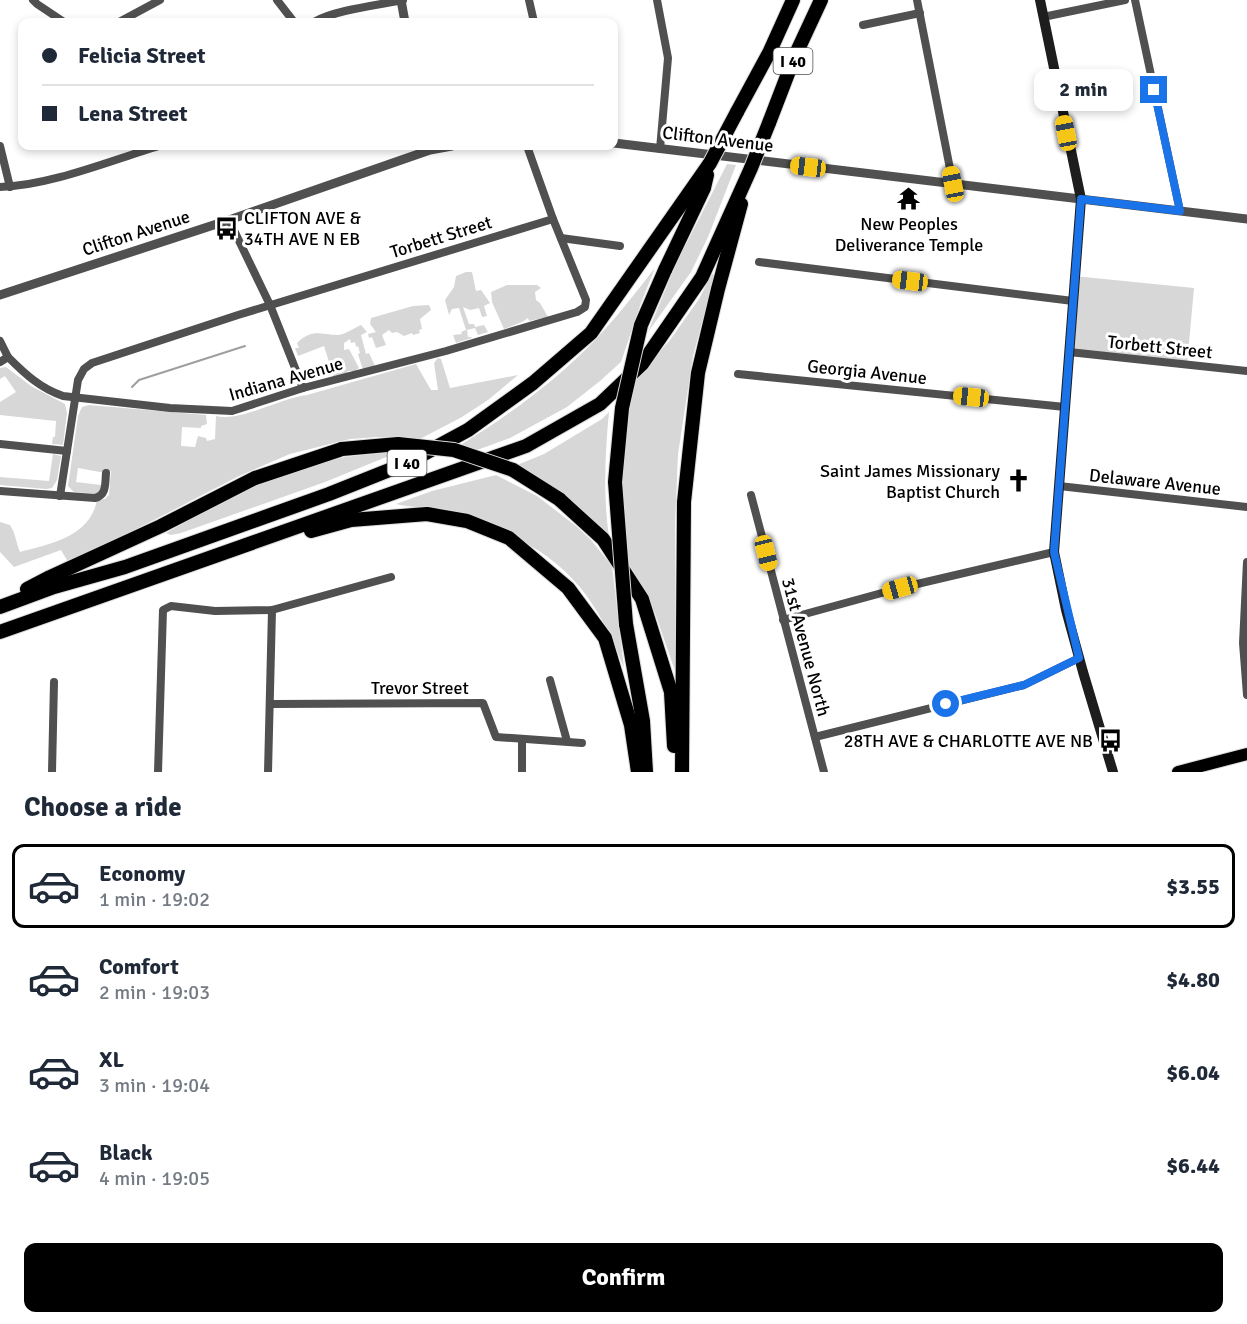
<!DOCTYPE html>
<meta charset="utf-8">
<style>
:root{--surface:#fff;--page:#f6f6f7;--text:#1f2937;--muted:#747a83;--line:#e0e1e3;--accent:#000}
body{margin:0;font-family:Signika,sans-serif;background:var(--page);color:var(--text);height:100vh;display:flex;flex-direction:column;font-size:22px;white-space:nowrap}
*{box-sizing:border-box;margin:0}
p{font-size:20px;color:var(--muted)}
.icon{flex:none;width:33px;height:33px;fill:none;stroke:currentColor;stroke-width:2;stroke-linecap:round;stroke-linejoin:round}
.map{position:relative;height:772px;overflow:hidden}
.sheet{display:flex;flex-direction:column;background:var(--surface);flex:1}
.sheet>*{flex:none}
.hud{position:absolute;left:18px;top:18px;width:600px;height:132px;border-radius:12px;box-shadow:0 3px 9px #0003;display:grid;align-content:center;height:132px;padding:0 24px;background:var(--surface)}
.end{position:absolute;width:27px;height:27px;margin:-14px;border:8px solid #1a73e8;background:#fff;box-shadow:0 0 0 3px #fff}
.from{border-radius:50%}
.bubble{position:absolute;height:42px;border-radius:12px;background:var(--surface);box-shadow:0 3px 9px #0003;font-size:20px;font-weight:700;line-height:42px;text-align:center}
.car{position:absolute;width:18px;height:36px;margin:-18px -9px;border-radius:8px;box-shadow:0 0 4px 2px #0007;background:linear-gradient(#f5c518 24%,#345 0 40%,#f5c518 0 76%,#345 0 86%,#f5c518 0)}
.hud b{display:flex;align-items:center;gap:21px;height:57px;font-size:22px}
.hud b+b{border-top:2px solid var(--line)}
.hud i{width:15px;height:15px;background:var(--text)}
ul{padding:0;list-style:none}
li{display:flex;align-items:center;gap:18px;height:84px;margin:0 12px 9px;padding:0 12px;border:3px solid transparent;border-radius:12px}
li div{flex:1}
li b{display:block;font-size:22px}
li em{font-style:normal;font-weight:700}
li.current{border-color:var(--accent)}
li>.icon{width:54px;height:54px;stroke-width:1.5}
h2{padding:0 24px;font-size:27px;line-height:72px}
.button{display:flex;gap:12px;margin-top:auto;padding:12px 24px}
.button a{flex:1;height:69px;border-radius:12px;background:var(--accent);color:#fff;font-size:24px;font-weight:700;line-height:69px;text-align:center}
.map>svg:first-child{display:block}
</style>
<div class="map">
<svg width="1247" height="772" viewBox="0 0 1247 772">
<rect width="100%" height="100%" fill="#fff"/>
<g fill="#d7d7d7">
<path d="M727,164l9,1 -28,72 -17,35 -43,60 28,-68z"/>
<path d="M655,268l-14,35 -20,59 -21,19 -33,26 -57,31 -33,12 -18,-4c50,-31 97,-65 137,-107 21,-22 40,-47 59,-71z"/>
<path d="M466,272h6l4,19 5,-1 9,13 -6,3 3,10 -5,1 -3,-9 -9,2 -7,-3 6,17h5l1,3 9,-2 4,7 -10,3 -3,-7 -8,2 1,7h3l1,1 -16,5 -3,-8 9,-1 -1,-2 5,-2 -7,-22 -7,1 -3,6 -4,-15 9,-13 2,-11z"/>
<path d="M712,274l3,1 -22,81 -15,98 -3,70v147l-20,-58 -27,-48 -5,-63 -1,-31 3,-48 8,-40 37,-43 29,-41z"/>
<path d="M1074,276l120,12 -7,77 -118,-13z"/>
<path d="M507,285h30l4,3 -6,4 1,8 4,3 8,14 -19,4 -1,-3 -6,4 -18,7 -12,-27 -1,-10z"/>
<path d="M429,305l2,5 -11,9 2,10 -3,1 1,3 -7,2 -1,-2 -8,3 -7,-4 -5,1 -3,-3 -7,5 4,10 -10,3 -4,-11 -3,1 -1,-4 8,-2 -6,-8 1,-6 42,-12z"/>
<path d="M361,325l6,7 -6,3 5,19 3,-1 6,13 -12,4 -5,-16 2,-1 -2,-7 -2,1 -1,-5 -4,1 -1,-4 -6,4v7l5,-1 10,19 -4,3h-8l1,6 -13,4 -11,-35 -26,10 -3,-8h4l-2,-5c16,-15 22,-8 41,-8 8,-1 16,-7 23,-10z"/>
<path d="M438,358l3,1 9,29 68,-13 -30,25 -26,17 -42,22 -41,-2 -29,2 -60,15 -51,22 -89,46 -82,40 -7,-12 -47,17 -14,-15v-30l10,3c6,9 6,18 10,27 30,-8 70,-15 77,-52l8,-1 4,-4 2,-24 -11,1 -22,-4 -2,14 25,3 1,3 -5,6 -23,-2 -6,-6 10,-70 4,-9 7,-2 117,10 1,9 -6,2v2l-19,-1 -1,19 14,1 3,-11 8,2 1,3 8,-2 1,-23c25,6 64,-18 91,-21l109,-31 15,26h7l-4,-27z"/>
<path d="M6,367l25,19 34,18 2,9 -4,32 -11,-1 1,-7h2l1,-16 -56,-6v-13l16,-10 -11,-16 -5,3v-11z"/>
<path d="M609,412c-4,42 -6,83 0,125 -27,-30 -56,-52 -92,-72l27,-11 58,-35z"/>
<path d="M381,453h15l-71,29 -144,51 -10,2 -5,-2c51,-29 106,-60 164,-73 17,-4 34,-5 51,-7z"/>
<path d="M53,454l8,2 -4,24 -5,8 -6,1 -46,-4v-8l49,4z"/>
<path d="M496,475l41,21 39,30 15,14 21,26 12,102c-29,-75 -62,-115 -139,-143 -12,-5 -26,-11 -39,-14 -16,-4 -34,-3 -50,-7l36,-13z"/>
</g>
<g fill="none" stroke-linecap="round" stroke-linejoin="round">
<path stroke="#9e9e9e" stroke-width="2" d="M132,387l7,-7 106,-34"/>
<defs>
<path id="primary" d="M1178,772l69,-18"/>
<g id="motorway">
<path d="M737,112l33,-61 23,-51"/>
<path d="M769,123l25,-65 27,-58"/>
<path d="M665,270l39,-82 3,-13"/>
<path d="M559,499l44,40 39,60 29,93 3,54"/>
<path d="M311,531l40,-11 76,-6 40,7 42,17 59,50 37,50 26,87 7,47"/>
<path d="M27,589l23,-12 111,-51 94,-48 87,-29"/>
<path d="M0,607l54,-20 71,-20 204,-73 78,-31 61,-33 65,-47 58,-50 119,-170"/>
<path d="M626,624l17,97 3,51"/>
<path d="M0,632l526,-186 74,-42 42,-40 60,-87 49,-109"/>
<path d="M682,772l2,-270 14,-129 20,-84 23,-85"/>
</g>
</defs>
<use href="#primary" stroke="#dbdbdb" stroke-width="14"/>
<use href="#motorway" stroke="#dbdbdb" stroke-width="16"/>
<g stroke="#505050" stroke-width="8">
<path d="M33,0l4,4 27,18"/>
<path d="M277,0l17,22"/>
<path d="M529,0l5,22"/>
<path d="M657,0l11,58 -8,91"/>
<path d="M917,0l36,184"/>
<path d="M1135,0l45,211"/>
<path d="M1043,17l82,-17"/>
<path d="M119,22l41,-22"/>
<path d="M314,22c20,-12 65,-17 89,-22"/>
<path d="M863,25l57,-12"/>
<path d="M0,146l10,41"/>
<path d="M0,187c49,-1 112,-27 159,-41"/>
<path d="M229,220l41,85 33,83"/>
<path d="M561,238l59,8"/>
<path d="M759,262l314,39"/>
<path d="M0,341l8,16 -8,5"/>
<path d="M1069,352l178,19"/>
<path d="M8,357c17,17 32,31 55,39l107,12 62,3 71,-23 143,-37 131,-39 8,-5 1,-7 -33,-81 -26,-73"/>
<path d="M738,374l327,33"/>
<path d="M0,444l67,7"/>
<path d="M1059,486l188,21"/>
<path d="M0,491l95,7c12,-3 10,-15 11,-25"/>
<path d="M751,495l73,277"/>
<path d="M60,496l18,-116 6,-11 8,-6 146,-48 315,-96"/>
<path d="M1247,562l-4,81 4,52"/>
<path d="M783,620l117,-32 154,-36"/>
<path d="M550,680l17,61"/>
<path d="M271,704l212,-1 13,34 86,6"/>
<path d="M815,737l209,-52 55,-27"/>
<path d="M522,740v32"/>
<path d="M52,772l2,-90"/>
<path d="M158,772l5,-162 8,-4 44,5 57,-1 119,-33"/>
<path d="M268,772l4,-162"/>
</g>
<g stroke="#505050" stroke-width="9">
<path d="M401,0l4,22"/>
<path d="M614,143l633,76"/>
<path d="M0,295l229,-75 201,-70 22,-4"/>
</g>
<path stroke="#1d1d1d" stroke-width="10" d="M1040,0l41,199 -27,353 12,58 17,62 30,100"/>
<use href="#primary" stroke="#000" stroke-width="12"/>
<use href="#motorway" stroke="#000" stroke-width="14"/>
<defs>
<g id="motorway-bridge">
<path d="M710,163l27,-51"/>
<path d="M751,168l18,-45"/>
<path d="M342,449l56,-5 56,6 59,20 46,29"/>
<path d="M626,624l-11,-142 7,-74 19,-83 24,-55"/>
</g>
</defs>
<use href="#motorway-bridge" stroke="#dbdbdb" stroke-width="16" stroke-linecap="butt"/>
<use href="#motorway-bridge" stroke="#000" stroke-width="14"/>
</g>
<g fill="none" stroke-linecap="round" stroke-linejoin="round">
<path stroke="#1a73e8" stroke-width="8" d="M946,704l78,-19 55,-27 -25,-106 27,-353 99,12 -26,-121"/>
</g>
<defs>
<symbol id="temple-bare" viewBox="-9 -9 18 18"><path d="M0-6L5-2H3V0L6.5 2.5H4V6H1.5V3h-3V6H-4V2.5H-6.5L-3 0V-2H-5Z" fill="#000" stroke="#fff" stroke-width="2.5" paint-order="stroke"/></symbol>
<symbol id="bus-bare" viewBox="-9 -9 18 18"><path d="M-5-6H5V4H4V6H2V4H-2V6H-4V4H-5ZM-3.5-4V0h7V-4ZM-3.5 1.2v1.5H-2V1.2ZM2 1.2v1.5H3.5V1.2Z" fill="#000" stroke="#fff" stroke-width="2.5" paint-order="stroke"/></symbol>
<symbol id="church-bare" viewBox="-9 -9 18 18"><path d="M-1.2-6h2.4v3.5h3.3v2.4h-3.3V6h-2.4V-.1h-3.3v-2.4h3.3Z" fill="#000" stroke="#fff" stroke-width="2.5" paint-order="stroke"/></symbol>
</defs>
<g fill-rule="evenodd">
<use href="#temple-bare" x="892" y="182" width="33" height="33"/>
<use href="#bus-bare" x="210" y="212" width="33" height="33"/>
<use href="#church-bare" x="1002" y="464" width="33" height="33"/>
<use href="#bus-bare" x="1094" y="724" width="33" height="33"/>
</g>
<g text-anchor="middle" stroke-width="6" stroke-linejoin="round" paint-order="stroke">
<g fill="#fff" stroke="#4c4c4c" stroke-width="1.5">
<rect x="773.5" y="48" width="39" height="26" rx="4.5"/>
<rect x="387.5" y="450" width="39" height="26" rx="4.5"/>
</g>
<g font-size="16" font-weight="bold" fill="#000">
<text x="793" y="67">I 40</text>
<text x="407" y="469">I 40</text>
</g>
<g font-size="18" fill="#000" stroke="#fff">
<text transform="translate(718 139) rotate(7)" y="6">Clifton Avenue</text>
<text transform="translate(136 233) rotate(-18)" y="6">Clifton Avenue</text>
<text transform="translate(441 237) rotate(-17)" y="6">Torbett Street</text>
<text transform="translate(1160 347) rotate(6)" y="6">Torbett Street</text>
<text transform="translate(867 372) rotate(6)" y="6">Georgia Avenue</text>
<text transform="translate(286 379) rotate(-16)" y="6">Indiana Avenue</text>
<text transform="translate(1155 482) rotate(6)" y="6">Delaware Avenue</text>
<text transform="translate(806 647) rotate(75)" y="6">31st Avenue North</text>
<text x="420" y="694">Trevor Street</text>
</g>
<g font-size="18" fill="#000" stroke="#fff" text-anchor="end">
<text x="244" y="224" text-anchor="start">CLIFTON AVE &amp;<tspan x="244" dy="21">34TH AVE N EB</tspan></text>
<text x="909" y="230" text-anchor="middle">New Peoples<tspan x="909" dy="21">Deliverance Temple</tspan></text>
<text x="1000" y="477">Saint James Missionary<tspan x="1000" dy="21">Baptist Church</tspan></text>
<text x="1093" y="747">28TH AVE &amp; CHARLOTTE AVE NB</text>
</g>
</g>
</svg>
<i class="end from" style="left:946px;top:704px"></i>
<i class="end" style="left:1154px;top:90px"></i>
<div class="bubble" style="left:1034px;top:69px;width:99px">2 min</div>
<i class="car" style="left:1066px;top:133px;rotate:349deg"></i>
<i class="car" style="left:808px;top:167px;rotate:277deg"></i>
<i class="car" style="left:953px;top:184px;rotate:349deg"></i>
<i class="car" style="left:910px;top:281px;rotate:277deg"></i>
<i class="car" style="left:971px;top:397px;rotate:276deg"></i>
<i class="car" style="left:766px;top:553px;rotate:166deg"></i>
<i class="car" style="left:900px;top:588px;rotate:254deg"></i>
<div class="hud">
<b><i class="from"></i>Felicia Street</b>
<b><i></i>Lena Street</b>
</div>
</div>
<section class="sheet">
<h2>Choose a ride</h2>
<ul>
<li class="current"><svg class="icon" aria-label="car" viewBox="0 0 24 24"><path d="M5 17H2v-5l4-1 3-4h7l3 4 3 1v5h-3M9 17h6M6 11h13"/><circle cx="7" cy="17" r="2"/><circle cx="17" cy="17" r="2"/></svg><div><b>Economy</b><p>1 min · 19:02</p></div><em>$3.55</em></li>
<li><svg class="icon" aria-label="car" viewBox="0 0 24 24"><path d="M5 17H2v-5l4-1 3-4h7l3 4 3 1v5h-3M9 17h6M6 11h13"/><circle cx="7" cy="17" r="2"/><circle cx="17" cy="17" r="2"/></svg><div><b>Comfort</b><p>2 min · 19:03</p></div><em>$4.80</em></li>
<li><svg class="icon" aria-label="car" viewBox="0 0 24 24"><path d="M5 17H2v-5l4-1 3-4h7l3 4 3 1v5h-3M9 17h6M6 11h13"/><circle cx="7" cy="17" r="2"/><circle cx="17" cy="17" r="2"/></svg><div><b>XL</b><p>3 min · 19:04</p></div><em>$6.04</em></li>
<li><svg class="icon" aria-label="car" viewBox="0 0 24 24"><path d="M5 17H2v-5l4-1 3-4h7l3 4 3 1v5h-3M9 17h6M6 11h13"/><circle cx="7" cy="17" r="2"/><circle cx="17" cy="17" r="2"/></svg><div><b>Black</b><p>4 min · 19:05</p></div><em>$6.44</em></li>
</ul>
<div class="button"><a>Confirm</a></div>
</section>
